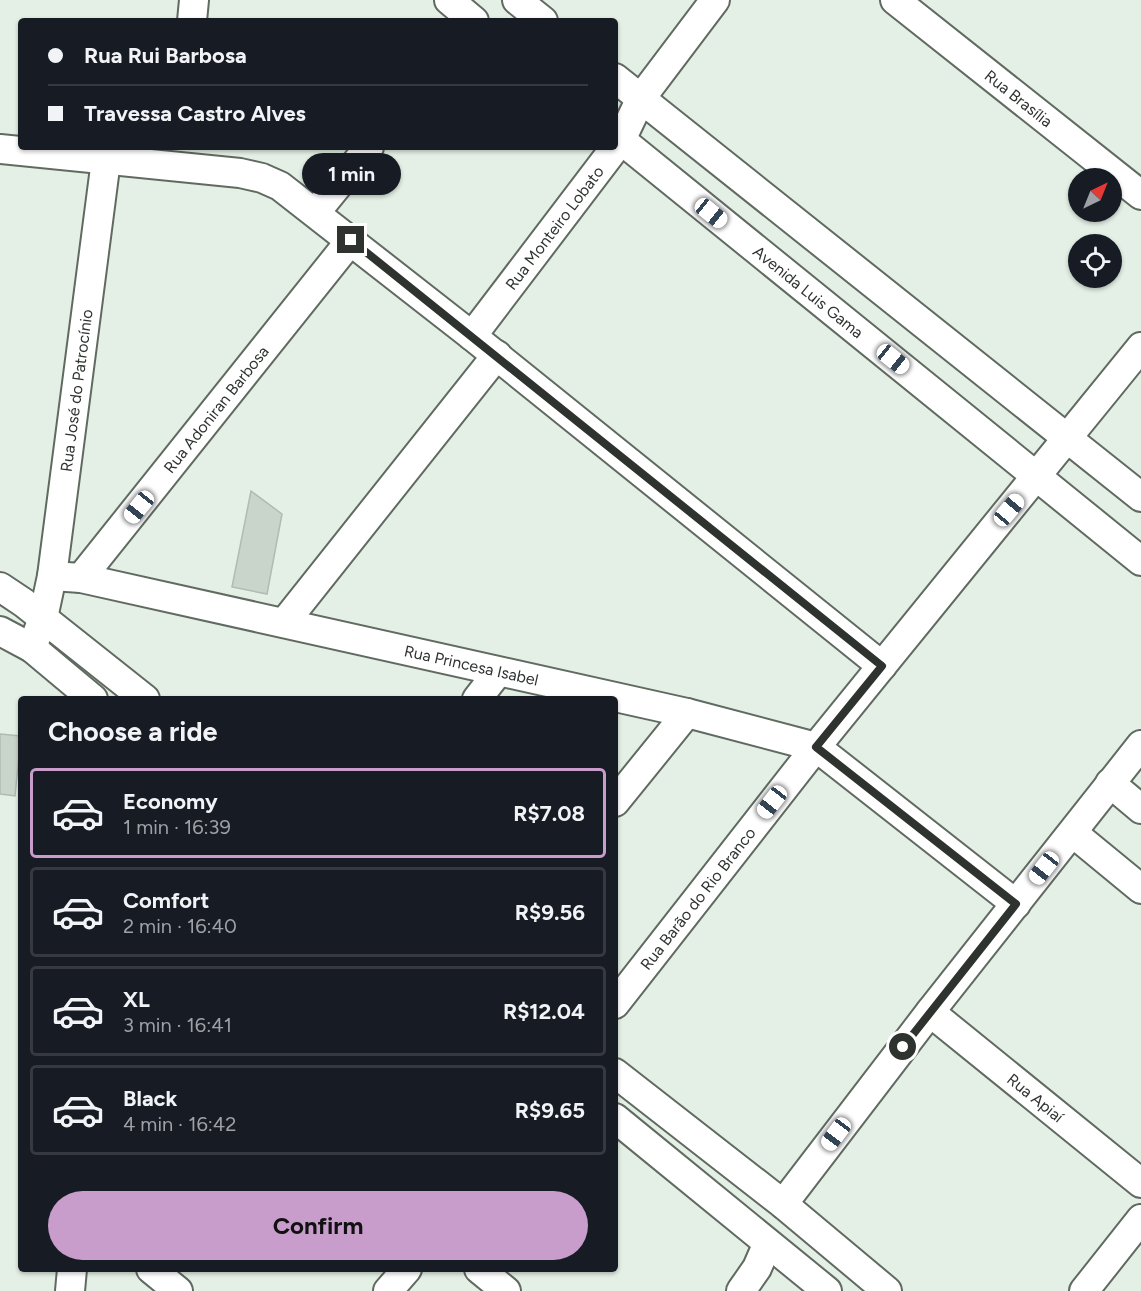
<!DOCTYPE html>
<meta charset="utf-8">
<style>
:root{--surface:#171b24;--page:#242831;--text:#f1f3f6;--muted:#9ea1a6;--line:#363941;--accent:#c99dcb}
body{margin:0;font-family:Figtree,sans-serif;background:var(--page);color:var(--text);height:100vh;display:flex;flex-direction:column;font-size:22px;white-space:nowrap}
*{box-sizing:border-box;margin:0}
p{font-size:20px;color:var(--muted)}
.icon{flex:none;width:33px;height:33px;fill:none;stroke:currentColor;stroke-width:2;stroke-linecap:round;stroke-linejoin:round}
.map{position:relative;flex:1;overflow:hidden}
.drawer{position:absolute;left:18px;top:696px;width:600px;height:576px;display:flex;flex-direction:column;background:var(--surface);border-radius:6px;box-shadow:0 2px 4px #0004}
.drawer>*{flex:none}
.guide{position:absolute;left:18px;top:18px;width:600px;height:132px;border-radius:6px;box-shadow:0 2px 4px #0004;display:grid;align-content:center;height:132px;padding:0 30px;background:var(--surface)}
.needle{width:39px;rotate:43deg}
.controls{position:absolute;left:1068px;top:168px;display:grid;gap:12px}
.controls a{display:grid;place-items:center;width:54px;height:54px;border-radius:50%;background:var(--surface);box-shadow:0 2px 4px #0004;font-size:30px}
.end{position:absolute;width:27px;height:27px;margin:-14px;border:8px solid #2f332f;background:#fff;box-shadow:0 0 0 3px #fff}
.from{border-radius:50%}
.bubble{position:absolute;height:42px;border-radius:21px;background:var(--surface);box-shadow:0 2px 4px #0004;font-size:20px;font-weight:700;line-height:42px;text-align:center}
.car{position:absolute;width:18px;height:36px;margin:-18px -9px;border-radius:8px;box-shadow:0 0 4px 2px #0007;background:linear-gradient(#fff 24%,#345 0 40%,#fff 0 76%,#345 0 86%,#fff 0)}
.guide b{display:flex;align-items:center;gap:21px;height:57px;font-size:22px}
.guide b+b{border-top:2px solid var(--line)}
.guide i{width:15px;height:15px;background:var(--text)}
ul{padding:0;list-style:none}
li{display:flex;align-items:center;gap:18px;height:90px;margin:0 12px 9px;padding:0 18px;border:3px solid var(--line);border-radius:6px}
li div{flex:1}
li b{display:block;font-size:22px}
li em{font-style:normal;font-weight:700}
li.current{border-color:var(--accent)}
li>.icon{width:54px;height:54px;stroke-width:1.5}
h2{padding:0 30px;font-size:27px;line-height:72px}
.cta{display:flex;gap:12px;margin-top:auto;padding:12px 30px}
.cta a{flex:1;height:69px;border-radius:36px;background:var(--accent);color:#111;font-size:24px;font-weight:700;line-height:69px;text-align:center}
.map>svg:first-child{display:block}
</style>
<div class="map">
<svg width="1141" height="1291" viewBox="0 0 1141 1291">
<rect width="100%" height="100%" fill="#e4f0e5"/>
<g fill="#c9d4ca" stroke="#b0bbb1" stroke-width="1.5">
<path d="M251,491l31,23 -15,80 -35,-7z"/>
<path d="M0,734l21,2 -6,60 -15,-2z"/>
</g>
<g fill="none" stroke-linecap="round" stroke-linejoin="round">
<defs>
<g id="minor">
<path d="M449,0l25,21"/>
<path d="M517,0l26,21"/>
<path id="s1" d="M895,0l246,195"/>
<path d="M192,21l2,-21"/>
<path d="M615,78l526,419"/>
<path id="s2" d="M615,135l526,426"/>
<path d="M0,149l240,24 22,5 18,8 192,150 410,330"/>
<path d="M316,212l53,-65"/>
<path id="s3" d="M472,336l149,-196 20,-42 74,-98"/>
<path id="s4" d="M52,576l29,2 606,135 129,34 200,157"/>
<path id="s5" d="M81,578l270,-338"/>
<path d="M0,587l24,16 121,96"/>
<path d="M284,623l213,-268"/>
<path d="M0,631l32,17 61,51"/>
<path id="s6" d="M32,648l11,-30 9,-42 54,-416"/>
<path d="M477,699l21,-27"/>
<path d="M1110,783l31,26"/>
<path d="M615,802l72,-89"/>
<path d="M1073,833l68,56"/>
<path id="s7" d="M615,1004l201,-257 325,-400"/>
<path id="s8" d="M930,1012l211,171"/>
<path d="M615,1073l168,131 104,87"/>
<path d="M615,1118l212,173"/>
<path d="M783,1204l147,-192 211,-267"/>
<path d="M151,1269l27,22"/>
<path d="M479,1269l27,22"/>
<path d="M70,1291l2,-22"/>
<path d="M388,1291l19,-22"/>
<path d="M741,1291l16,-23 10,-23"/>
<path d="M1084,1291l57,-72"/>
</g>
</defs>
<use href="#minor" stroke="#606a61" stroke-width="32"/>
<use href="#minor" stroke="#fff" stroke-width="28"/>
</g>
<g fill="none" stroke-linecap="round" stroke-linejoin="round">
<path stroke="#2f332f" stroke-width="8" d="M351,240l531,426 -66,81 200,157 -113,143"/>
</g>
<g text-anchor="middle" stroke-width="6" stroke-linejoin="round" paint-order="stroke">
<g font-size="16" fill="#2f332f" stroke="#f1fdf2">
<text dy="6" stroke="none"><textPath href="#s1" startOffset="158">Rua Brasília</textPath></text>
<text dy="6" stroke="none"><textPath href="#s3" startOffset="136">Rua Monteiro Lobato</textPath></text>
<text dy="6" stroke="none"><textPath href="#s2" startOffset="249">Avenida Luis Gama</textPath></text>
<text dy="6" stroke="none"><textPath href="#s6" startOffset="262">Rua José do Patrocínio</textPath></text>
<text dy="6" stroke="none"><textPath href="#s5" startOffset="216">Rua Adoniran Barbosa</textPath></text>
<text dy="6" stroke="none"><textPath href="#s4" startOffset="429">Rua Princesa Isabel</textPath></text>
<text dy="6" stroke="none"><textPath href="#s7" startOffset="134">Rua Barão do Rio Branco</textPath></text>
<text dy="6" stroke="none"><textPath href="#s8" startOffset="136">Rua Apiaí</textPath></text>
</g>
</g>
</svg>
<div class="controls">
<a><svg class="needle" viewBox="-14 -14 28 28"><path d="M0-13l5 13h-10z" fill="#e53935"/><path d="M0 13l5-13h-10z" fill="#9ea1a6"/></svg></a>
<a><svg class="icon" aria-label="locate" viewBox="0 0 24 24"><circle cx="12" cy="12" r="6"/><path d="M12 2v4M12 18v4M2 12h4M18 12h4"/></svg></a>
</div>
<i class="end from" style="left:903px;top:1047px"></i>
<i class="end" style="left:351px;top:240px"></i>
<div class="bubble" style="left:302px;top:153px;width:99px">1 min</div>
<i class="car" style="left:711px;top:213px;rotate:129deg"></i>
<i class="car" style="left:893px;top:359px;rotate:129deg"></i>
<i class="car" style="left:139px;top:507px;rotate:219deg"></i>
<i class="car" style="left:1009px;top:510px;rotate:40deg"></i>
<i class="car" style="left:772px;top:802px;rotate:218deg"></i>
<i class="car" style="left:1044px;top:868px;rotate:218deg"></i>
<i class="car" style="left:836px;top:1134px;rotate:217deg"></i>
<div class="guide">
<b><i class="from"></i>Rua Rui Barbosa</b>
<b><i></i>Travessa Castro Alves</b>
</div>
<section class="drawer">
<h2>Choose a ride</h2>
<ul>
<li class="current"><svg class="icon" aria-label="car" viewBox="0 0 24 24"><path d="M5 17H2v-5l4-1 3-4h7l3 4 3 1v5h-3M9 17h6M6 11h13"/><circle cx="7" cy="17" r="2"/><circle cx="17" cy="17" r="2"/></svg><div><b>Economy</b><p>1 min · 16:39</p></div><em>R$7.08</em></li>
<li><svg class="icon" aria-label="car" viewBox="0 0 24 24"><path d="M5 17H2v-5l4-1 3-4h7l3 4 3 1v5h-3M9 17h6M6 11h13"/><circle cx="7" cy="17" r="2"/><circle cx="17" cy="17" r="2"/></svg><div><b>Comfort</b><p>2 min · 16:40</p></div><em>R$9.56</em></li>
<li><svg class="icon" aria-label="car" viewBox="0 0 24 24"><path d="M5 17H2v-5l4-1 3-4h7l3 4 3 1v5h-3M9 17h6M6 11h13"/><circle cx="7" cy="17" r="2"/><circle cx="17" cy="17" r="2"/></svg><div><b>XL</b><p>3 min · 16:41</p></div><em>R$12.04</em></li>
<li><svg class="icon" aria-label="car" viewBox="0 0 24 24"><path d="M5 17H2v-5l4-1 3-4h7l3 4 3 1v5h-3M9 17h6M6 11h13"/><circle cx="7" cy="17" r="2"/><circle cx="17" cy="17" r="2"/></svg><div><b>Black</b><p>4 min · 16:42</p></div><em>R$9.65</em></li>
</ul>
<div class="cta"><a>Confirm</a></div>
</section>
</div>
